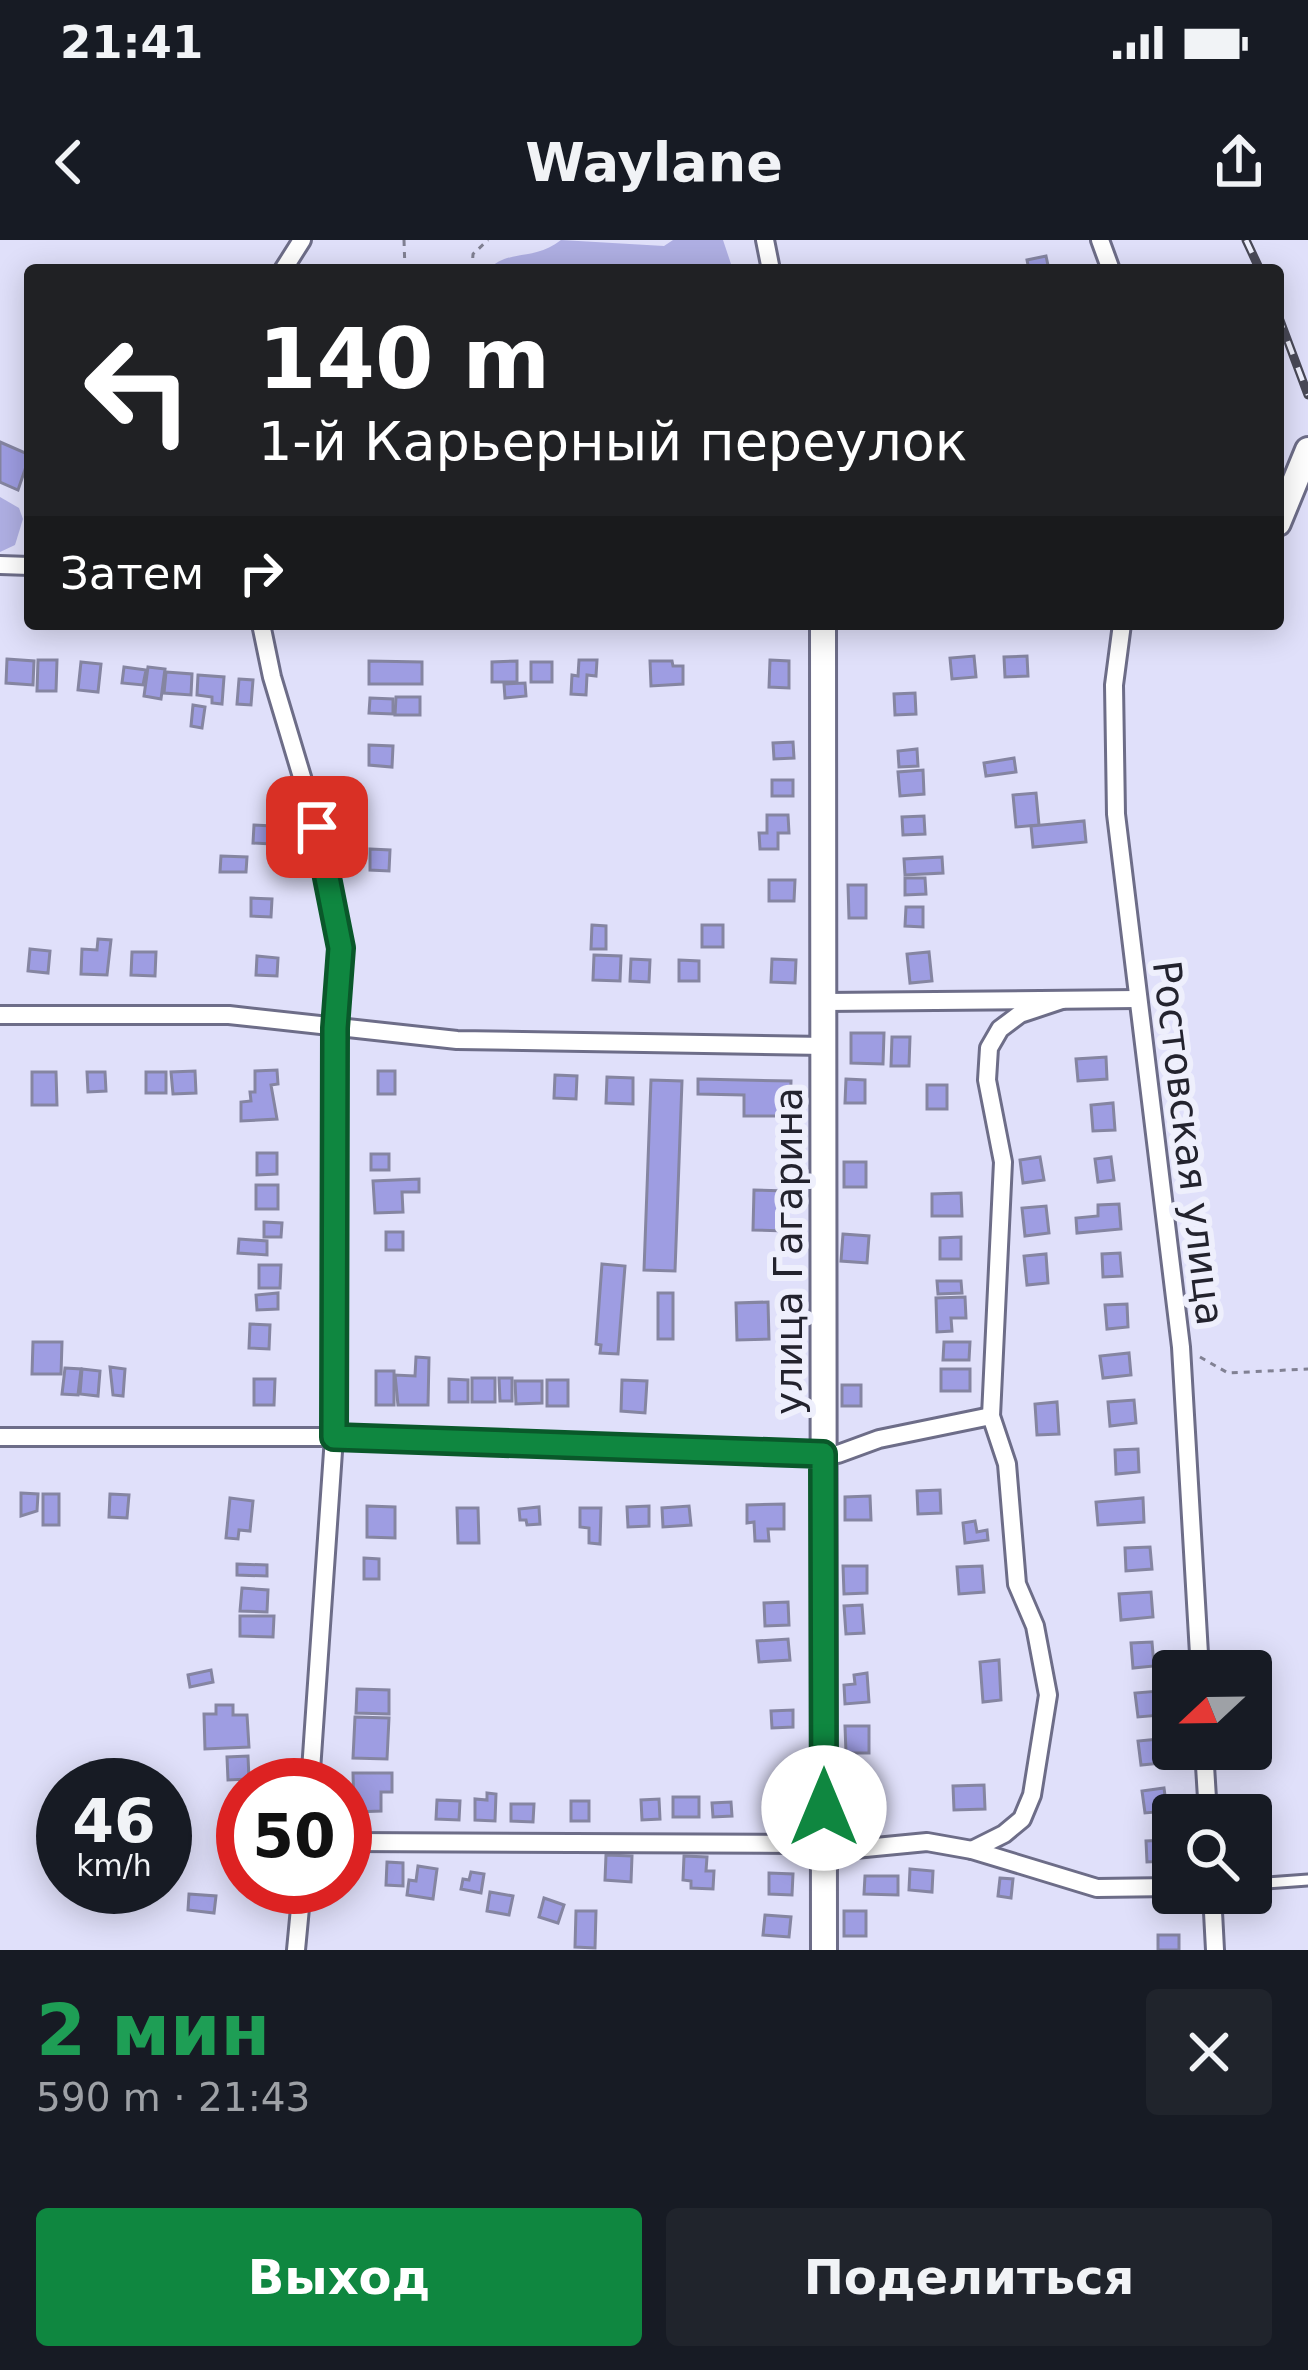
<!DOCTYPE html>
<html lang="ru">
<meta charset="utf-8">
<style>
:root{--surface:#171b24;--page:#20242c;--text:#f1f3f6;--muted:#9ea1a6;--accent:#0f8740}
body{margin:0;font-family:"DejaVu Sans",sans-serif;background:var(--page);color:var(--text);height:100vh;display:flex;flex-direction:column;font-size:45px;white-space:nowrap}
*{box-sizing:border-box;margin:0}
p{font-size:39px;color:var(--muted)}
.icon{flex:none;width:66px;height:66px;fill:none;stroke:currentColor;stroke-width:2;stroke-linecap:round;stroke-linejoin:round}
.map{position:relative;height:1710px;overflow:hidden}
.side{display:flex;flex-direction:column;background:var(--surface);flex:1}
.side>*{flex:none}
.guide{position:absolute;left:24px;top:24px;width:1260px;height:366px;border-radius:12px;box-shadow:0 6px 30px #0003;background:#202124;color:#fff;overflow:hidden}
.needle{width:78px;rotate:248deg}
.controls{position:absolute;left:1152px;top:1410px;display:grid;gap:24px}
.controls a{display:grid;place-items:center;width:120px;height:120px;border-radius:12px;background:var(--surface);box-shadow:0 6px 30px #0003;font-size:60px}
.speed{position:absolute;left:36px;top:1518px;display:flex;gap:24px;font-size:60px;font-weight:700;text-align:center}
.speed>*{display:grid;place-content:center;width:156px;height:156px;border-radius:50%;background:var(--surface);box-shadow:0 6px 30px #0003;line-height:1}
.speed small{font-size:30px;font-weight:400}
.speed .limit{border:18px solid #d22;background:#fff;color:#111}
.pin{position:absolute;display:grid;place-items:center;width:102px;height:102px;color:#fff;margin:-51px;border-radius:24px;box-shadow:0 6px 18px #0006}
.me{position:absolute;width:132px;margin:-66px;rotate:0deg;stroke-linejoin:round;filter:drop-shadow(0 0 9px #0008)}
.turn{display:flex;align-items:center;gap:42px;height:252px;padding:0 36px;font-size:54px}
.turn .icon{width:156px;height:156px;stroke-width:2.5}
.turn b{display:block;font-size:84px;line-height:102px}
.then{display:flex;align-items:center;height:114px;padding:0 36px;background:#0003;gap:24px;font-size:45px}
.round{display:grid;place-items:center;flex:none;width:126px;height:126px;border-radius:12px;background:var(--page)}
.summary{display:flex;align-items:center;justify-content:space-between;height:204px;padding:0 36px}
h1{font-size:72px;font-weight:700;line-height:90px;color:#1e9e55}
.cta{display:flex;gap:24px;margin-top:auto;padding:24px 36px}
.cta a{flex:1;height:138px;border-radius:12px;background:var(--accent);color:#fff;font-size:48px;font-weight:700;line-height:138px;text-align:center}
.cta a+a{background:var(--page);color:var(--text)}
.status{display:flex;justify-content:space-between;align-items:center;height:84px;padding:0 60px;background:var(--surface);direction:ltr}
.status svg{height:33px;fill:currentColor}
header{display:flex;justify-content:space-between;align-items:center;height:156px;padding:0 36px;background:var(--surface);font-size:54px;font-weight:700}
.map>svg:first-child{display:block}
</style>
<div class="status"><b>21:41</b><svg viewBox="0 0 49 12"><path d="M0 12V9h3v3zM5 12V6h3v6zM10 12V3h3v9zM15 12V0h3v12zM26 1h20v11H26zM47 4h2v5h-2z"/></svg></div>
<header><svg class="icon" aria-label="back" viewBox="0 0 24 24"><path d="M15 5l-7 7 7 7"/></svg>Waylane<svg class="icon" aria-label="share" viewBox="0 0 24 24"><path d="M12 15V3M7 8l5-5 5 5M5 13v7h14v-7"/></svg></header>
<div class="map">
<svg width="1308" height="1710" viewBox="0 0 1308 1710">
<rect width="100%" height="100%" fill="#e0e0fa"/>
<g fill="#afafe3">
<path d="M 561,0 L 664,6 L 673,0 L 723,0 L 733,30 L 488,30 C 509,8 533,22 561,0 Z"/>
<polygon points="0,257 19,268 23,279 15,305 0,312"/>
</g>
<g fill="#9e9de2" stroke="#8585a1" stroke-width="3">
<polygon points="1046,16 1049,30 1029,30 1027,20"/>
<polygon points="0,202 30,215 18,250 0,242"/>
<polygon points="974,416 976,437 952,439 950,418"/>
<polygon points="1027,416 1028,436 1005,437 1004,417"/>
<polygon points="7,419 34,421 33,445 6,443"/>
<polygon points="38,420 57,420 56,451 37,451"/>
<polygon points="579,420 597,420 596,436 587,435 586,455 571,454 572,435 578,436"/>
<polygon points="770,420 789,421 789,448 769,447"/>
<polygon points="369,421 422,422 422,444 369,444"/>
<polygon points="517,421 517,442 492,442 492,422"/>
<polygon points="650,421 672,421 673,426 683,426 683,444 651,446"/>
<polygon points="81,422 101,424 98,452 78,450"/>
<rect x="531" y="422" width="21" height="20"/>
<polygon points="124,427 146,430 143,445 122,443"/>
<polygon points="148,427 165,429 161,459 144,456"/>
<polygon points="166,432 192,434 191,455 164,453"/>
<polygon points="198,435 224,437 222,464 212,463 212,457 197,455"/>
<polygon points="239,439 253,440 251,465 237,464"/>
<polygon points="525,443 526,456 505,458 504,444"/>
<polygon points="915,453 916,474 895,475 894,454"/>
<polygon points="396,457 420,457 420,475 395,475"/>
<polygon points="370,458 393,459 393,474 369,473"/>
<polygon points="193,465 205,467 202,488 191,486"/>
<polygon points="793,502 794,518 774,519 773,503"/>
<polygon points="369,505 393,506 392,527 369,525"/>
<polygon points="917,509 918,526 899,527 898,511"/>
<polygon points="1014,518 1016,532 986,536 984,523"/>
<polygon points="923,530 924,554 900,556 898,532"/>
<rect x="772" y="540" width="21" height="16"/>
<polygon points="1036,553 1039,585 1016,587 1013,555"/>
<polygon points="767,575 788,575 789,593 778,593 778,609 760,609 759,593 767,593"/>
<polygon points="924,576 925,594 903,595 902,577"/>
<polygon points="1084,581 1086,602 1033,607 1031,586"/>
<polygon points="254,585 272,586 271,604 253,603"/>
<polygon points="370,609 390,610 389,631 370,630"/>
<polygon points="221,616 247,617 246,632 220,632"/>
<polygon points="942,617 943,633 905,635 904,619"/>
<polygon points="905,638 925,638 926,654 905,655"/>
<polygon points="769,640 795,640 794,661 769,661"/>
<polygon points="848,645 866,645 866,678 849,678"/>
<polygon points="251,658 272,659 271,677 251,676"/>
<polygon points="906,667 923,667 923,687 905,686"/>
<polygon points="592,685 606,686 606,709 591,709"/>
<rect x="702" y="685" width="21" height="22"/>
<polygon points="98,699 111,700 107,735 81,734 82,709 97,710"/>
<polygon points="30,709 50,711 48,733 28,731"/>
<polygon points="132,712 156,712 155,736 131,735"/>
<polygon points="929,712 932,741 910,743 907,714"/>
<polygon points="594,715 621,716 620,741 593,740"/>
<polygon points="257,716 278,718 277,736 256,735"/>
<polygon points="631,719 650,720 649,742 630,741"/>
<polygon points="772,719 796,720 795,743 771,742"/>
<polygon points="679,720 699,721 699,741 679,741"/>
<polygon points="851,793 884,793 883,824 851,823"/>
<polygon points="892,797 910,797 909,826 891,826"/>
<polygon points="1106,817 1107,839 1078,841 1076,819"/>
<polygon points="277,830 278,844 271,845 277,879 241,881 241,862 251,861 250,852 255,852 255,831"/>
<polygon points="195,831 196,853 173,854 171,832"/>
<rect x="378" y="831" width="17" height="23"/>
<polygon points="32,832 56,832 57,865 32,865"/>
<polygon points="87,832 105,832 106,851 88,852"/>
<rect x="146" y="832" width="20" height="21"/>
<polygon points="555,835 577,836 576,859 554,858"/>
<polygon points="607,837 633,838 633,864 606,863"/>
<polygon points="698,839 791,841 790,876 744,876 744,855 698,854"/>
<polygon points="846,839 865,840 865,863 845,863"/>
<polygon points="651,840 682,841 675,1031 644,1030"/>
<rect x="927" y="845" width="20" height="24"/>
<polygon points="1113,863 1115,890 1093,891 1091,865"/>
<polygon points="257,913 277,913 277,934 257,935"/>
<rect x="371" y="914" width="18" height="16"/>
<polygon points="1040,917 1044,940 1023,943 1020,920"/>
<polygon points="1111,917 1114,940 1098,942 1095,919"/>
<rect x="844" y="922" width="22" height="25"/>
<polygon points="419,939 419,952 402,952 403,972 375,973 373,941"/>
<rect x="256" y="945" width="22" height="24"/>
<polygon points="754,950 786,951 785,991 753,990"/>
<polygon points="961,953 962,976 932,976 932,954"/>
<polygon points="1119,964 1121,989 1077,993 1076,978 1098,976 1098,965"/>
<polygon points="1046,966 1049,993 1025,996 1022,968"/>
<polygon points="264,982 282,983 281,997 264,997"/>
<rect x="386" y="992" width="17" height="18"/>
<polygon points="843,994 869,996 867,1023 841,1021"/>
<polygon points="961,997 961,1019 940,1019 940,998"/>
<polygon points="239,999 267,1001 267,1015 238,1013"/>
<polygon points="1120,1013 1122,1036 1103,1037 1102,1014"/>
<polygon points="1046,1014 1048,1043 1027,1045 1024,1016"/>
<polygon points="602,1024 625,1026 618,1114 600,1113 601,1105 596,1104"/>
<polygon points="259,1025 281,1025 280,1048 259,1048"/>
<polygon points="937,1041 961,1041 962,1053 938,1054"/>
<polygon points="278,1053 278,1069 257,1070 256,1055"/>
<rect x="658" y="1053" width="15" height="46"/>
<polygon points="965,1057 966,1078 951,1078 952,1091 937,1092 936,1058"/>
<polygon points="768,1062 769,1099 737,1100 736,1063"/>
<polygon points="1127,1064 1128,1087 1107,1089 1105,1065"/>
<polygon points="250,1084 270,1085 269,1109 249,1108"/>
<polygon points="33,1102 62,1102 61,1134 32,1134"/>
<polygon points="944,1102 970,1102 969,1120 943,1120"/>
<polygon points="1129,1113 1131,1135 1103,1138 1100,1116"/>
<polygon points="416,1117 429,1118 428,1165 398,1165 395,1135 415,1136"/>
<polygon points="110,1127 125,1129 123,1156 113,1155"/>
<polygon points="65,1128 81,1129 78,1155 62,1154"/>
<polygon points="82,1129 100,1131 98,1156 80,1154"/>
<rect x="941" y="1129" width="29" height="22"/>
<rect x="376" y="1131" width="18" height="34"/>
<rect x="472" y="1138" width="23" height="24"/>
<polygon points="499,1138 512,1138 512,1161 500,1161"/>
<polygon points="254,1139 275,1139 274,1165 254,1165"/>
<polygon points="449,1139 468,1140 468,1162 449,1162"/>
<rect x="547" y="1140" width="21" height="26"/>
<polygon points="622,1140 647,1141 645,1173 621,1171"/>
<polygon points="515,1141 542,1141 542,1163 516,1164"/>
<rect x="842" y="1145" width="19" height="21"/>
<polygon points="1134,1160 1136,1183 1110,1186 1108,1162"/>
<polygon points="1057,1162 1059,1194 1037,1195 1035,1164"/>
<polygon points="1138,1209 1139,1232 1116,1234 1115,1210"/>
<polygon points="940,1250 941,1273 918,1274 917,1251"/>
<polygon points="21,1253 38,1254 37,1271 21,1276"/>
<rect x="43" y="1254" width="16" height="31"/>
<polygon points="110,1254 129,1255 127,1278 109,1277"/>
<polygon points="870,1256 871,1280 845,1280 845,1257"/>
<polygon points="230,1258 253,1261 250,1291 239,1290 238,1299 226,1298"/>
<polygon points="1143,1258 1144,1282 1098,1285 1096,1262"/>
<polygon points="784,1264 784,1289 768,1289 769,1301 755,1301 754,1282 747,1283 747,1265"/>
<polygon points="367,1266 395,1267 395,1298 367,1297"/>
<polygon points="649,1266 649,1286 628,1287 627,1267"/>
<polygon points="689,1266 691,1285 663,1287 662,1268"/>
<polygon points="539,1267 540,1284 527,1285 526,1280 520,1280 519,1269"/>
<polygon points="457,1268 478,1268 479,1303 458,1303"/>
<polygon points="580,1268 601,1268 600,1304 589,1303 589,1288 580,1287"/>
<polygon points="975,1281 977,1292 987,1290 988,1300 965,1303 963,1283"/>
<polygon points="1150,1307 1152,1329 1126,1331 1125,1308"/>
<polygon points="364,1318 379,1319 379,1339 364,1339"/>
<polygon points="237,1324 267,1325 267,1336 237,1335"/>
<polygon points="843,1326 867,1326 867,1353 844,1354"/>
<polygon points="982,1326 984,1352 959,1354 957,1327"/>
<polygon points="242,1348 268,1350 267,1372 240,1371"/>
<polygon points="1151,1352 1153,1377 1121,1380 1119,1354"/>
<polygon points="788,1362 789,1385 765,1386 764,1363"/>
<polygon points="862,1365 864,1393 846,1394 844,1366"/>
<polygon points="240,1376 274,1376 273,1397 240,1396"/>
<polygon points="788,1399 790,1420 759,1422 757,1401"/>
<polygon points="1152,1402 1154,1426 1133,1428 1131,1403"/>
<polygon points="999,1420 1001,1460 983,1462 980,1422"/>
<polygon points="211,1430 213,1442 190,1447 188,1435"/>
<polygon points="867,1433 869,1462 845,1464 844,1445 855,1444 854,1435"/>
<polygon points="357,1449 389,1450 389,1474 356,1473"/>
<polygon points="1159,1451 1162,1475 1138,1477 1135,1453"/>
<polygon points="216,1465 233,1465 233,1475 247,1475 249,1507 205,1509 204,1474 216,1474"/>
<polygon points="793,1470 793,1487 772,1488 771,1471"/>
<polygon points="355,1477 389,1478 387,1519 353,1518"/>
<polygon points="845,1486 869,1486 869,1513 846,1513"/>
<polygon points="1160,1499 1162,1523 1141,1525 1138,1501"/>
<polygon points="248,1516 249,1539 228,1540 227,1517"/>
<polygon points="353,1533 392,1533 392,1552 381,1552 381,1571 354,1572"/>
<polygon points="984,1545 985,1569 954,1570 953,1546"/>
<polygon points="1164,1548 1167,1571 1145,1573 1142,1551"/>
<polygon points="846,1549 869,1550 869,1573 845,1573"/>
<polygon points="487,1553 496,1554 495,1581 475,1580 475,1559 487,1560"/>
<rect x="673" y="1557" width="26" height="20"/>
<polygon points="659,1559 660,1579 642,1580 641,1560"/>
<polygon points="437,1560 460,1561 459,1580 436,1579"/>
<rect x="571" y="1561" width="18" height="20"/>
<polygon points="795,1561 796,1576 775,1577 774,1562"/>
<polygon points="731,1562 732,1576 713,1577 712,1563"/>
<polygon points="511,1564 534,1564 533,1582 511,1581"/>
<polygon points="1168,1600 1169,1621 1147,1622 1146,1601"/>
<polygon points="606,1615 632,1616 631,1642 605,1640"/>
<polygon points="684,1616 707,1617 706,1631 714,1631 713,1649 691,1648 691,1641 683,1640"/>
<polygon points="387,1622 403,1623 403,1646 386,1645"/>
<polygon points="418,1626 437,1629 433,1659 407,1655 409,1640 416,1641"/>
<polygon points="910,1629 933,1631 932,1652 909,1650"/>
<polygon points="471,1632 484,1634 481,1653 461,1649 463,1639 469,1640"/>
<polygon points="769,1633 793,1634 792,1655 769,1654"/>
<polygon points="865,1636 898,1636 898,1655 864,1654"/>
<polygon points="1000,1638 1013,1639 1011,1658 998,1656"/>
<polygon points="490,1652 513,1656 509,1675 487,1671"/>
<polygon points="189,1654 216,1656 214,1673 188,1670"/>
<polygon points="544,1658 564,1665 558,1683 539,1677"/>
<polygon points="576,1671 596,1671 595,1708 575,1707"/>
<rect x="844" y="1671" width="22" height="25"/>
<polygon points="765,1675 791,1677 789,1697 763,1695"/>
<rect x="1158" y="1695" width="21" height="15"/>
</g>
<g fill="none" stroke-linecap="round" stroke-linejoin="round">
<defs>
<polyline id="service" points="1251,1644 1308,1640"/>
<g id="minor">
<polyline points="765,0 771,30"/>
<polyline points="1100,0 1111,30"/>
<polyline points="283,30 302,0"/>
<polyline points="0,325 30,326"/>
<polyline points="261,384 272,437 317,587 341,708 335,788 334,1197 310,1545"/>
<polyline points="1122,384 1114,445 1116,574 1181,1107 1200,1431"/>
<polyline points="825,762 1137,759"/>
<polyline points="0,775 229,775 457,800 825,806"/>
<polyline points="0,1197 334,1197 838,1214 879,1199 991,1176"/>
<polyline points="1204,1509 1208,1575"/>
<polyline points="345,1602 799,1604 824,1612 927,1602 972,1610 1097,1648 1173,1647"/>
<polyline points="972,1610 1004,1594 1022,1579 1032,1555 1048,1455 1035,1386 1017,1344 1007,1224 991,1176 1003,922 987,840 989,808 1000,789 1020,774 1062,760"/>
<polyline points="1212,1653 1215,1710"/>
<polyline points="296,1710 302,1647"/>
</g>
<g id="secondary">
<polyline points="1278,283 1308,210"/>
<polyline points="823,384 824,1710"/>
</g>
</defs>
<use href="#service" stroke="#6d6d88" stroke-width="15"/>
<use href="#minor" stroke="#6d6d88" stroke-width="22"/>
<use href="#secondary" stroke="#6d6d88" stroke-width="30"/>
<g stroke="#818193" stroke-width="3" stroke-dasharray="6 6" stroke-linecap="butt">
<polyline points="404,0 405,30"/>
<polyline points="472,30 473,14 488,0"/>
<polyline points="1200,1117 1228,1133 1308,1129"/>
</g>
<use href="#service" stroke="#fff" stroke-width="9"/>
<use href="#minor" stroke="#fff" stroke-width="16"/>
<use href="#secondary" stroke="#fff" stroke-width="24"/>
<defs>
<g id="rail">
<polyline points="1246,0 1260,30"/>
<polyline points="1278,75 1308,155"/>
</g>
</defs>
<use href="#rail" stroke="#494957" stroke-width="9"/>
<use href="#rail" stroke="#eeeffc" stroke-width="4.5" stroke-dasharray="14" stroke-linecap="butt"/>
</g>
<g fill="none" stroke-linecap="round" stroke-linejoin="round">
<defs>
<polyline id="route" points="317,587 341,708 335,788 334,1197 823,1214 824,1568"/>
</defs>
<use href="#route" stroke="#0a582a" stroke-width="30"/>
<use href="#route" stroke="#0f8740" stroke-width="21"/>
</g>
<g text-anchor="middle" stroke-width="12" stroke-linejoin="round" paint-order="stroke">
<g font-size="39" fill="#23232e" stroke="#eeeffc">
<text transform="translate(1189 903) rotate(83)" y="14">Ростовская улица</text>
<text transform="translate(788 1011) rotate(-90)" y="14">улица Гагарина</text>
</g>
</g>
</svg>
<div class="controls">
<a><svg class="needle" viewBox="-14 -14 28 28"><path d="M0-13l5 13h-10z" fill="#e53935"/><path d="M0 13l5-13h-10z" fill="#9ea1a6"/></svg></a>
<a><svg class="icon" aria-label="search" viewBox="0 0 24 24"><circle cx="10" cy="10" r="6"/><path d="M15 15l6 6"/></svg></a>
</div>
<div class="speed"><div>46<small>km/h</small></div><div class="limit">50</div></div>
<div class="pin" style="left:317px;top:587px;background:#d93025"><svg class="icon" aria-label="arrive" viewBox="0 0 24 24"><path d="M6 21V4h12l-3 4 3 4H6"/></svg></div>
<svg class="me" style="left:824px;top:1568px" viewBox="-20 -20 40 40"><circle r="19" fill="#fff"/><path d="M0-13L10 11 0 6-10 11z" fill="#0f8740"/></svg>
<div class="guide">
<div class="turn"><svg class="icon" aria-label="left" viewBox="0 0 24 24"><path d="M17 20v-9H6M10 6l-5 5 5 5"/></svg><div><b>140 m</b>1-й Карьерный переулок</div></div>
<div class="then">Затем<svg class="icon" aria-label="right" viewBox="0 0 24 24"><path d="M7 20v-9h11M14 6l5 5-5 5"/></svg></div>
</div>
</div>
<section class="side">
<div class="summary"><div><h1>2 мин</h1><p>590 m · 21:43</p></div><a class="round"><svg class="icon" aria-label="close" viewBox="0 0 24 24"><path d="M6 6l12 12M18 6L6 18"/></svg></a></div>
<div class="cta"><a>Выход</a><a>Поделиться</a></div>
</section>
